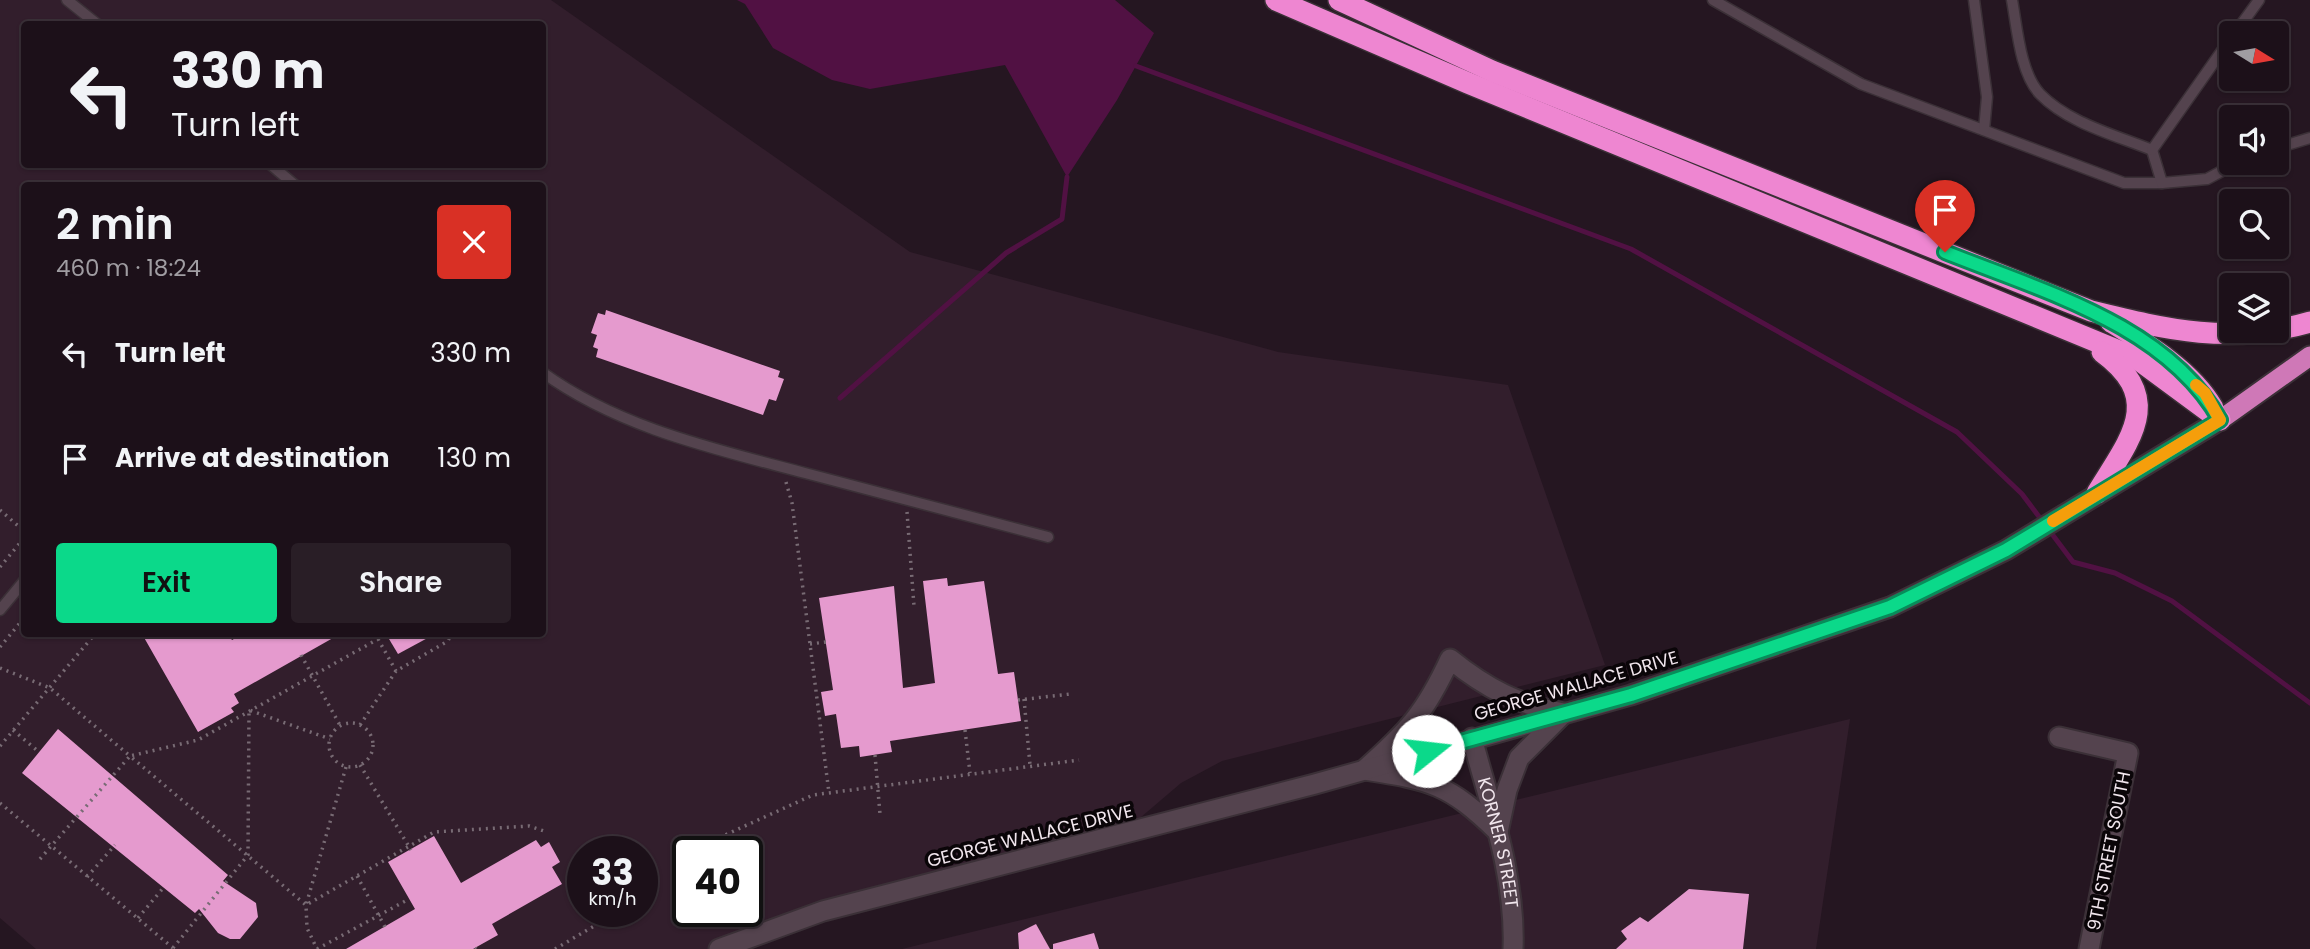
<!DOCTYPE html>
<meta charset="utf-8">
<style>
:root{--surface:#1c1019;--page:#291e26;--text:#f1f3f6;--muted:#a09da2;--line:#3a3038;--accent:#0bd98a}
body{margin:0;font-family:Poppins,sans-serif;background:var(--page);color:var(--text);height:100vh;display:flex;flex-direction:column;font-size:26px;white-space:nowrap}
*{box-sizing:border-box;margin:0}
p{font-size:23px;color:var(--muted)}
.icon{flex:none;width:38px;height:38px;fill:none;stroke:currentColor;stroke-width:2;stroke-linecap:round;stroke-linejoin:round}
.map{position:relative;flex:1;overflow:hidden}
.panel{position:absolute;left:21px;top:182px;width:525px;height:455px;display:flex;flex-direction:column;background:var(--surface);border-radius:7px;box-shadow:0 2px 5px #0004,0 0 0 2px var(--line)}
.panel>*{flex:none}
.guide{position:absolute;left:21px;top:21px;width:525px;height:147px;border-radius:7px;box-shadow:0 2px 5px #0004,0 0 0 2px var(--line);background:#1c1019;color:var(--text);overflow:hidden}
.needle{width:46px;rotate:101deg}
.buttons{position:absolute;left:2219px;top:21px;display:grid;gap:14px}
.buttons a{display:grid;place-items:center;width:70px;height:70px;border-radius:7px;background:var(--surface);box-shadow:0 2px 5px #0004,0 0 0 2px var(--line);font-size:35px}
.speed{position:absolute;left:567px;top:836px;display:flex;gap:14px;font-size:35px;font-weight:700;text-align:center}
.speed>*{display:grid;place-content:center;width:91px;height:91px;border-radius:50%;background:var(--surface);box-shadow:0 2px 5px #0004,0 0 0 2px var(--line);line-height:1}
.speed small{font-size:18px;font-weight:400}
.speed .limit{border:4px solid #111;border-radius:10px;background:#fff;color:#111}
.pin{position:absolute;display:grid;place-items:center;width:60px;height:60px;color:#fff;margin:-72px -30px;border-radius:50% 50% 50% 0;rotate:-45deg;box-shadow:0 0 7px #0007}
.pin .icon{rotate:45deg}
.me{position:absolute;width:77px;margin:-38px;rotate:74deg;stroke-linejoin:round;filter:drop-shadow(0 0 5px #0008)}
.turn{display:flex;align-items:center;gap:24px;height:147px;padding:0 35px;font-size:32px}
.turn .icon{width:91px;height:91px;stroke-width:2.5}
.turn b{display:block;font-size:49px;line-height:60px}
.round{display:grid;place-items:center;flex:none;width:74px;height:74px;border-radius:7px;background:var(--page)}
.headline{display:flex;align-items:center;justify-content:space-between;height:119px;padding:0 35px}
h1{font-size:42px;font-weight:600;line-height:52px}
.cta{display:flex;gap:14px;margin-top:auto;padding:14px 35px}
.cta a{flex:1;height:80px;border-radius:7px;background:var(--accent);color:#111;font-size:28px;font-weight:600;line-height:80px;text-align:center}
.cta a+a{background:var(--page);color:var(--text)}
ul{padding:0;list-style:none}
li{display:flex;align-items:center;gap:21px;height:105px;padding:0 35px}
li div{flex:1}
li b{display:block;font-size:26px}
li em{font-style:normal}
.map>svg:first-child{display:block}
</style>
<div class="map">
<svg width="2310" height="949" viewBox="0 0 2310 949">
<rect width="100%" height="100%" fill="#251621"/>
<g fill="#321e2c" fill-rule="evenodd">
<path d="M 0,0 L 551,0 L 910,252 L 1278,352 L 1508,385 L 1605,665 L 1222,761 L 1181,783 L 1120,835 L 719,949 L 36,949 L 0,918 ZM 24,24 L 542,24 L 542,164 L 24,164 ZM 24,186 L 542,186 L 542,634 L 24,634 ZM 583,852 L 642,852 L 642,912 L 583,912 ZM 688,852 L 747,852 L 747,912 L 688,912 Z"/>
<polygon points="1850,719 1816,949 902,949"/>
</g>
<polygon fill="#511143" points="737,0 1115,0 1154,33 1117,100 1067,177 1005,65 870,89 832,80 773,48 745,4"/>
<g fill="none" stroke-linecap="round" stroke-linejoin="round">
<g stroke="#511143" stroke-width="5">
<polyline points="1136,66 1631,249 1957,432 2022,494 2043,522"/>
<polyline points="840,398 1006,253 1062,219 1067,177"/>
<polyline points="2049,530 2073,562 2115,573 2172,601 2310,703"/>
</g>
</g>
<g fill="#e59ace">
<polygon points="606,310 780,371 778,377 784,379 776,401 769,399 763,415 596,357 598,349 593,347 597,335 591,333 598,313 605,315"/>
<polygon points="947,578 948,586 984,581 998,674 1014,672 1021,721 890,741 892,752 860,757 859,746 841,748 836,714 825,716 821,692 833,690 819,598 894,586 903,688 935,683 923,581"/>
<polygon points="142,634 228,634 232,640 243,634 340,634 234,694 239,703 231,708 234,712 198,732"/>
<polygon points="386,634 435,634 398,654"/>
<polygon points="58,729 228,875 223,881 256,903 258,917 240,939 230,939 218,933 199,909 195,913 22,773"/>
<polygon points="434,836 461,883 536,840 541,847 549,842 560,862 552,867 562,884 492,924 498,935 473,949 346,949 415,909 388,862"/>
<polygon points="1689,889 1749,894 1743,949 1616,949 1627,939 1621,931 1640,917 1648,922"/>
<polygon points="1036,924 1050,949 1019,949 1018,933"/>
<polygon points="1094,933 1099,949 1053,949 1053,944"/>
</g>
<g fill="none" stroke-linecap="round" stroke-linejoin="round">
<defs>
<g id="service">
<polyline points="67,0 97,24"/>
<polyline points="1713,0 1861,84 2124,183 2162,183"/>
<polyline points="1974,0 1987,97 1984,130"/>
<path d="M 2012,0 C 2017,27 2020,73 2040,94 C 2068,123 2115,135 2152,150 L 2162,183 L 2207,179 L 2237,163"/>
<polyline points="2235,33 2259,0"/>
<polyline points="2277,148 2310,138"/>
<polyline points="2152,150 2231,38"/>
<polyline points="270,164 296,186"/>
<path d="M 542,372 C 619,428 715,449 805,473 C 886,494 967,516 1048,537"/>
<polyline points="0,610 24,581"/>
</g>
<g id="minor">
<polyline points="2059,737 2128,753 2089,949"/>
<path id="s1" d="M 1472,738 C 1490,805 1516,878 1513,949"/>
</g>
<g id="tertiary">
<path d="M 1450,659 C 1486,688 1518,705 1564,713 L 1519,758 L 1507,790 L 1498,832 C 1449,784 1431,780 1364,770 C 1408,731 1425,713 1450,659 Z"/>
<polyline points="719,949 823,911 1315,784 1631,695 1890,607 2006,550 2220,420"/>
</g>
<polyline id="trunk" points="2220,420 2310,356"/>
<g id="motorway">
<polyline points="1276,0 1468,83 2136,358 2220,420"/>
<path d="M 1339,0 L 1492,71 L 2091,311 C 2168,330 2231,345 2310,322"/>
<path d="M 2111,322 C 2147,344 2192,371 2213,408"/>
<path d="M 2097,493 C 2130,439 2166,399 2102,352"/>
</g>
</defs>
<use href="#service" stroke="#3b3037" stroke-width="13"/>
<use href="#minor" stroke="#3b3037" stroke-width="23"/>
<use href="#tertiary" stroke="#3b3037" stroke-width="23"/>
<use href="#trunk" stroke="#3b3037" stroke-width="23"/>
<use href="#motorway" stroke="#3b3037" stroke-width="24"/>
<g stroke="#786b74" stroke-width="3.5" stroke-dasharray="2 5" stroke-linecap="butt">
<polyline points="786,482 792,503 829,793"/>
<polyline points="0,510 24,531"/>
<polyline points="907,512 914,606"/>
<polyline points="0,567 24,538"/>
<polyline points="378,639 396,671"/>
<polyline points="810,644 826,642"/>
<polyline points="0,647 24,618"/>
<polyline points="301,655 341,727"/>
<polyline points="0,668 50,688 130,756 198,740 387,634"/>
<polyline points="1024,699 1030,765"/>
<polyline points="1018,700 1070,694"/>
<circle cx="351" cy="745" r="22"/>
<polyline points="360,725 396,671 448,641 451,634"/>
<polyline points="13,730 39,752"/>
<polyline points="965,730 970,773"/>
<polyline points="0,746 95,634"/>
<polyline points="875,755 880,814"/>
<polyline points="360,765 411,850"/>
<polyline points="346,767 306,905 434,832 529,826 544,831"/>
<polyline points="0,803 173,948"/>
<polyline points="681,855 813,795 1079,760"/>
<polyline points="40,859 130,756 306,905 307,928 317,949"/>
<polyline points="357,876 385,927"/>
<polyline points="87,877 115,845"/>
<polyline points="642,898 648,894"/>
<polyline points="138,918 164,887"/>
<polyline points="173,948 248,855 249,710 330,739"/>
<polyline points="475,948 476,949"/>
<polyline points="317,949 409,899"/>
<polyline points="555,949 618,912"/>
</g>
<use href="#service" stroke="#54434e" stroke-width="10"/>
<use href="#minor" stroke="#54434e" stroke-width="19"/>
<use href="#tertiary" stroke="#54434e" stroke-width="19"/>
<use href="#trunk" stroke="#cf78b7" stroke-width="19"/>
<use href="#motorway" stroke="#ee86d1" stroke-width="21"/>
</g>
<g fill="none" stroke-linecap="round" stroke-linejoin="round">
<defs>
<path id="route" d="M 1428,751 L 1631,695 L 1890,607 L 2006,550 L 2220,420 C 2166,324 2041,291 1945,252"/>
</defs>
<use href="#route" stroke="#078d5a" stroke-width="18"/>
<use href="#route" stroke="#0bd98a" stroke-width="12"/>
<polyline stroke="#f59e0b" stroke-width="12" points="2053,521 2220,420 2205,393 2196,385"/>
</g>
<g text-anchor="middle" stroke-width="7" stroke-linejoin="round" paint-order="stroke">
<g font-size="18" fill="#f1e6ed" stroke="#0a0508">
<text transform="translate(1576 686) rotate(-16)" y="6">GEORGE WALLACE DRIVE</text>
<text transform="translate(1030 836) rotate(-14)" y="6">GEORGE WALLACE DRIVE</text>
<text dy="6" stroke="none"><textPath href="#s1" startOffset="108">KORNER STREET</textPath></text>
<text transform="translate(2109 851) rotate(-79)" y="6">9TH STREET SOUTH</text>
</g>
</g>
</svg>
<div class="buttons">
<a><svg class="needle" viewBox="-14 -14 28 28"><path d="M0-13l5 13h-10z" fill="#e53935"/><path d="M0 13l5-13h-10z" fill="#a09da2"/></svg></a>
<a><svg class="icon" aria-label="sound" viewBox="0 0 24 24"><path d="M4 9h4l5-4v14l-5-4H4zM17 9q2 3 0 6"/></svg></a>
<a><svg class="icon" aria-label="search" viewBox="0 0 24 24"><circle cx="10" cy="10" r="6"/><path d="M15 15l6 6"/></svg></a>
<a><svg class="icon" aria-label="layers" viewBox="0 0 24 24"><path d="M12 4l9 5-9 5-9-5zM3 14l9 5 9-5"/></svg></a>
</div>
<div class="speed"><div>33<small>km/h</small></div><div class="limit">40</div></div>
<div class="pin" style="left:1945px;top:252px;background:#d93025"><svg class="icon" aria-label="arrive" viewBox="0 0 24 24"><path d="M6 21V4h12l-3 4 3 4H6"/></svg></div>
<svg class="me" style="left:1428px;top:751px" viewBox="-20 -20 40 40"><circle r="19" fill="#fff"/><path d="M0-13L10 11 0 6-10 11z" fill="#0bd98a"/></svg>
<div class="guide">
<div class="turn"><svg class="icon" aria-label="left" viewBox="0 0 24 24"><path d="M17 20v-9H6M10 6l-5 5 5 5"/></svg><div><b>330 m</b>Turn left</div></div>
</div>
<section class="panel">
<div class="headline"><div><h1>2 min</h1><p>460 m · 18:24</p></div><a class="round" style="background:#d93025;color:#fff"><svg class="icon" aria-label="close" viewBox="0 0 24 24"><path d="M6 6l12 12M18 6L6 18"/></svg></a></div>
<ul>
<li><svg class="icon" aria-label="left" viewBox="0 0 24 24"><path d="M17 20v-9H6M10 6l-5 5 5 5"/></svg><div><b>Turn left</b></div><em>330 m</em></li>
<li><svg class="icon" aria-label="arrive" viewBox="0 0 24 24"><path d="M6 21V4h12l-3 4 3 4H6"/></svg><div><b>Arrive at destination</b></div><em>130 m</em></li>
</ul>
<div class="cta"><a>Exit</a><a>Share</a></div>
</section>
</div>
